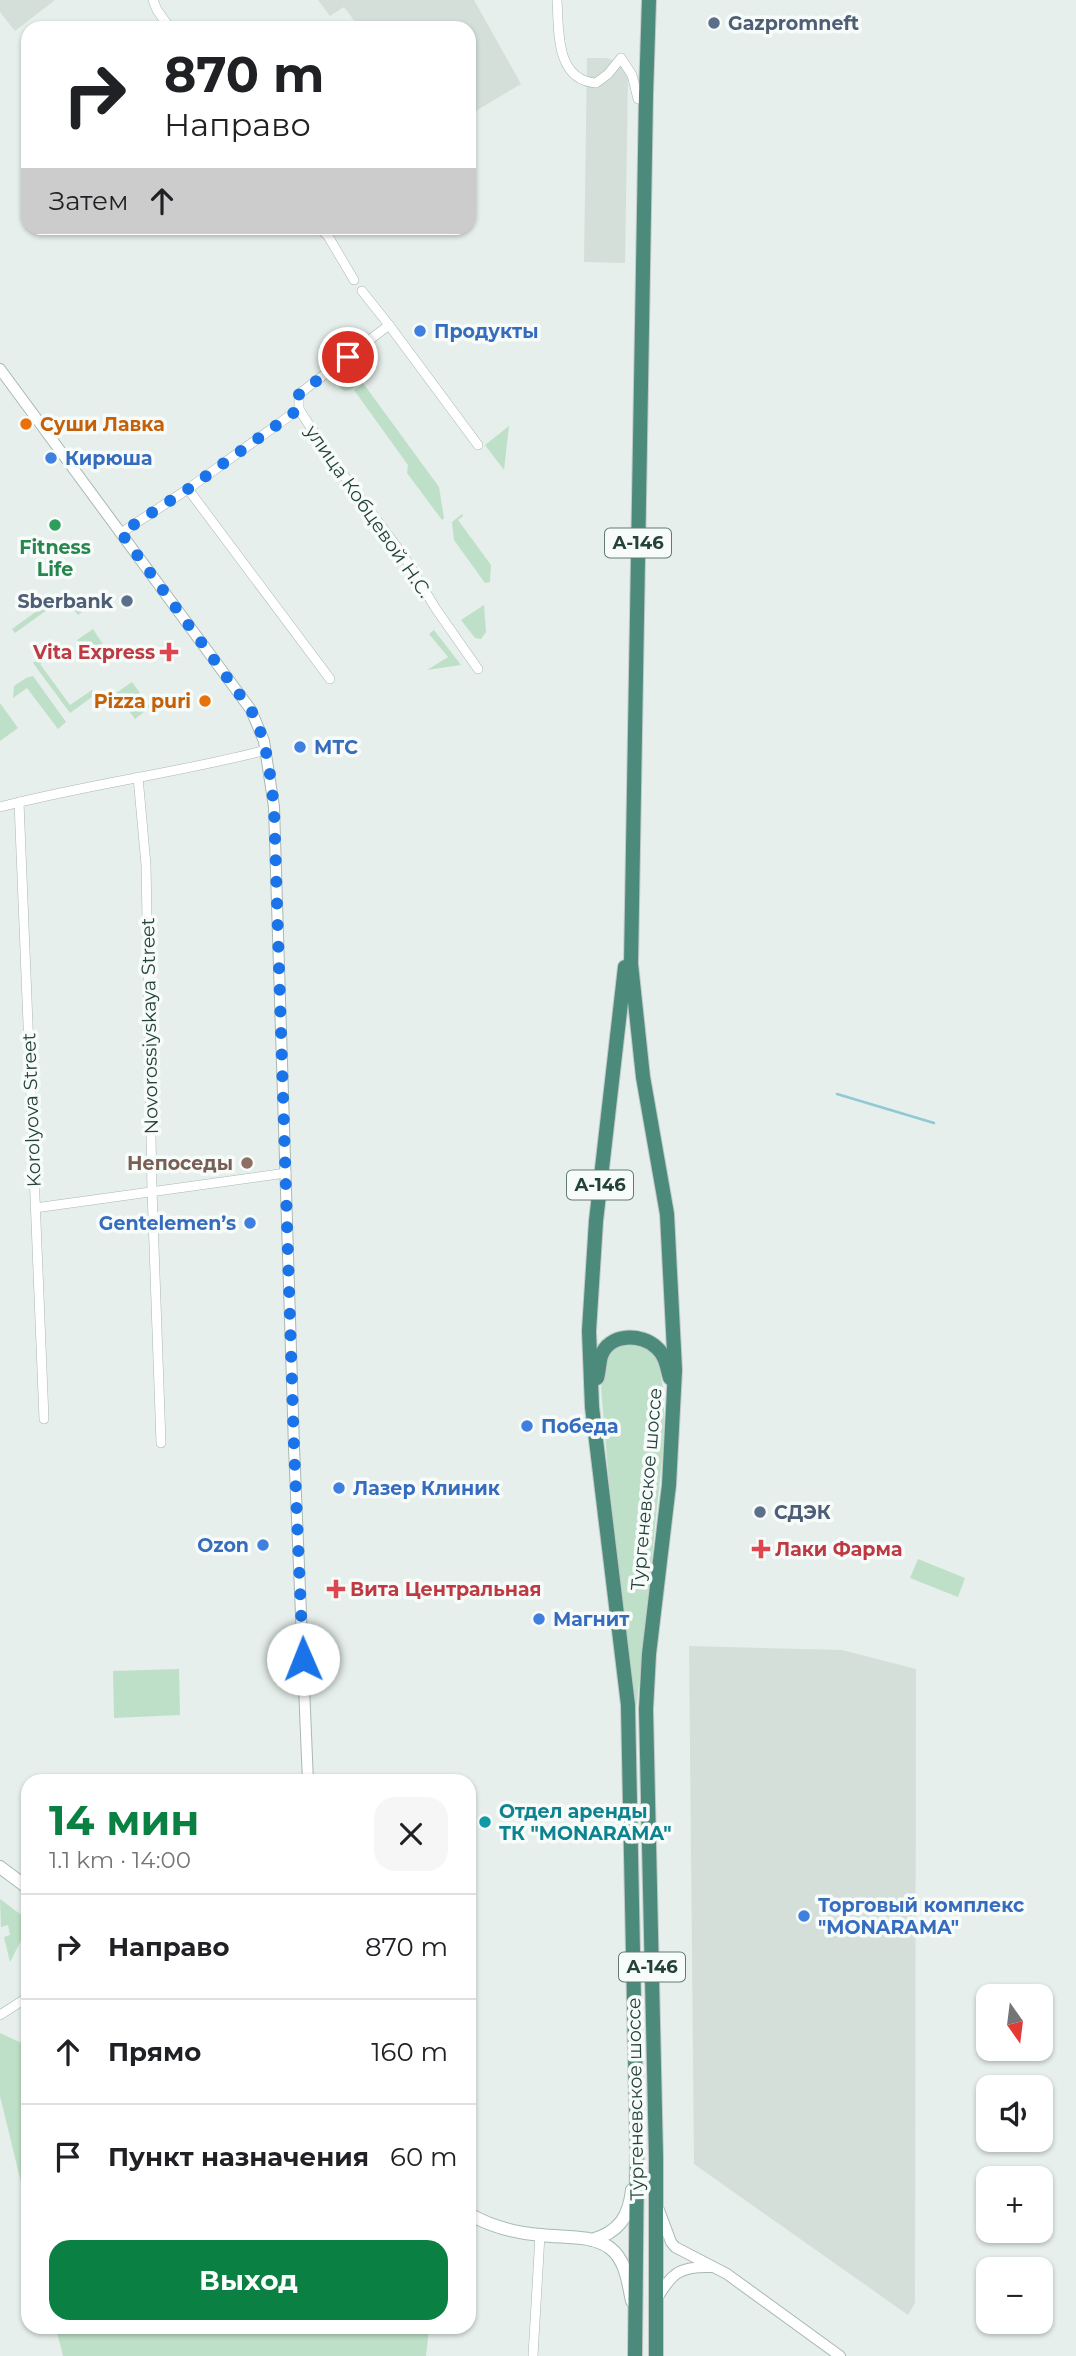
<!DOCTYPE html>
<html lang="ru">
<meta charset="utf-8">
<style>
:root{--surface:#fff;--page:#f6f6f6;--text:#202124;--muted:#757577;--line:#e0e0e0;--accent:#0b8043}
body{margin:0;font-family:Montserrat,sans-serif;background:var(--page);color:var(--text);height:100vh;display:flex;flex-direction:column;font-size:26px;white-space:nowrap}
*{box-sizing:border-box;margin:0}
p{font-size:23px;color:var(--muted)}
.icon{flex:none;width:38px;height:38px;fill:none;stroke:currentColor;stroke-width:2;stroke-linecap:round;stroke-linejoin:round}
.map{position:relative;flex:1;overflow:hidden}
.drawer{position:absolute;left:21px;top:1774px;width:455px;height:560px;display:flex;flex-direction:column;background:var(--surface);border-radius:21px;box-shadow:0 2px 5px #0004}
.drawer>*{flex:none}
.top-card{position:absolute;left:21px;top:21px;width:455px;height:214px;border-radius:21px;box-shadow:0 2px 5px #0004;background:#fff;color:var(--text);overflow:hidden}
.needle{width:46px;rotate:166deg}
.fabs{position:absolute;left:976px;top:1984px;display:grid;gap:14px}
.fabs a{display:grid;place-items:center;width:77px;height:77px;border-radius:14px;background:var(--surface);box-shadow:0 2px 5px #0004;font-size:35px}
.pin{position:absolute;display:grid;place-items:center;width:60px;height:60px;color:#fff;margin:-30px;border:4px solid #fff;border-radius:50%;box-shadow:0 2px 7px #0007}
.me{position:absolute;width:77px;margin:-38px;rotate:359deg;stroke-linejoin:round;filter:drop-shadow(0 0 5px #0008)}
.turn{display:flex;align-items:center;gap:24px;height:147px;padding:0 28px;font-size:32px}
.turn .icon{width:91px;height:91px;stroke-width:2.5}
.turn b{display:block;font-size:49px;line-height:60px}
.then{display:flex;align-items:center;height:66px;padding:0 28px;background:#0003;gap:14px;font-size:26px}
.round{display:grid;place-items:center;flex:none;width:74px;height:74px;border-radius:21px;background:var(--page)}
.headline{display:flex;align-items:center;justify-content:space-between;height:119px;padding:0 28px}
h1{font-size:42px;font-weight:700;line-height:52px;color:var(--accent)}
.button{display:flex;gap:14px;margin-top:auto;padding:14px 28px}
.button a{flex:1;height:80px;border-radius:21px;background:var(--accent);color:#fff;font-size:28px;font-weight:700;line-height:80px;text-align:center}
ul{padding:0;list-style:none}
li{display:flex;align-items:center;gap:21px;height:105px;padding:0 28px;border-top:2px solid var(--line)}
li div{flex:1}
li b{display:block;font-size:26px}
li em{font-style:normal}
.map>svg:first-child{display:block}
</style>
<div class="map">
<svg width="1076" height="2356" viewBox="0 0 1076 2356">
<rect width="100%" height="100%" fill="#e6efeb"/>
<g fill="#d4dfda">
<polygon points="0,0 55,0 15,31 0,12"/>
<polygon points="318,0 474,0 521,84 469,115 469,28 360,28 344,7 330,16"/>
<polygon points="587,58 607,58 615,61 623,68 628,79 625,263 584,262"/>
<polygon points="689,1646 842,1650 916,1669 915,2303 908,2315 694,2164"/>
</g>
<g fill="#bfe0c8">
<polygon points="350,366 362,382 352,389 345,391 340,388 337,376"/>
<polygon points="363,383 439,487 444,518 442,520 407,473 408,465 354,390"/>
<polygon points="509,426 504,470 485,445"/>
<polygon points="462,514 463,516 458,520 491,565 490,582 485,583 454,540 452,522"/>
<polygon points="66,590 82,612 78,615 65,597 15,633 12,629"/>
<polygon points="484,605 486,632 481,639 475,638 461,620"/>
<polygon points="93,629 106,649 91,659 77,640"/>
<polygon points="434,630 461,665 427,670 448,657 429,634"/>
<polygon points="60,643 63,647 40,664 70,705 92,690 96,694 70,713 33,663"/>
<polygon points="33,676 66,722 58,729 27,688 13,698 14,686 26,678"/>
<polygon points="132,682 150,707 135,719 116,693"/>
<polygon points="0,703 18,728 0,741"/>
<path d="M 630,1340 L 655,1352 C 672,1401 661,1466 656,1517 C 650,1581 644,1646 636,1710 L 612,1519 L 601,1387 L 608,1356 L 616,1345 Z"/>
<polygon points="918,1559 965,1578 958,1597 910,1578"/>
<polygon points="179,1669 180,1715 114,1718 113,1671"/>
<polygon points="0,1899 28,1920 28,1927 10,1962 4,1937 10,1935 8,1925 1,1927"/>
<polygon points="0,2033 28,2046 28,2211 0,2096"/>
<polygon points="56,2328 429,2328 426,2356 63,2356"/>
</g>
<g fill="none" stroke-linecap="round" stroke-linejoin="round">
<polyline stroke="#8ec9d4" stroke-width="2.5" points="837,1094 934,1123"/>
<defs>
<g id="minor">
<polyline points="153,0 157,10 170,28"/>
<path d="M 557,0 C 559,30 555,80 596,83 L 608,74 L 621,58 L 632,75 L 638,99"/>
<polyline points="319,228 328,236 354,280"/>
<polyline points="362,291 389,325"/>
<polyline points="478,445 389,325 299,394 299,409 325,450 405,558 436,609 478,669"/>
<polyline points="188,489 330,679"/>
<polyline points="121,533 188,489 299,409"/>
<polyline points="138,777 146,865 152,1190 161,1443"/>
<polyline points="19,802 44,1419"/>
<path d="M 0,807 C 88,784 178,773 266,750"/>
<polyline points="35,1208 286,1173"/>
<polyline points="0,2015 28,1997"/>
<polyline points="533,2356 540,2235"/>
</g>
<g id="tertiary">
<polyline points="0,369 251,710 264,741 274,807 294,1447 308,1782"/>
<polyline points="659,2210 671,2242 675,2247 727,2274 840,2356"/>
<path d="M 656,2300 C 672,2273 679,2266 711,2267"/>
</g>
<g id="secondary">
<polyline points="0,1867 28,1888"/>
<path d="M 469,2214 C 492,2227 515,2233 541,2235 C 563,2238 591,2234 610,2248 C 626,2260 628,2283 632,2301"/>
<path d="M 592,2240 C 619,2232 629,2217 632,2190"/>
</g>
<g id="trunk">
<polyline points="649,0 646,95 631,964 643,1077 667,1214 675,1370 669,1485 649,1654 646,1709 656,2157 656,2356"/>
<polyline points="625,967 596,1221 589,1331 592,1407 628,1705 637,2152 635,2356"/>
<path d="M 597,1378 C 599,1371 599,1363 601,1356 C 609,1333 642,1333 657,1348 C 666,1356 667,1368 670,1378"/>
</g>
</defs>
<use href="#minor" stroke="#a8b8b2" stroke-width="10"/>
<use href="#tertiary" stroke="#a8b8b2" stroke-width="12"/>
<use href="#secondary" stroke="#a4bbb3" stroke-width="14"/>
<use href="#trunk" stroke="#c2cac8" stroke-width="16"/>
<use href="#minor" stroke="#fff" stroke-width="9"/>
<use href="#tertiary" stroke="#fff" stroke-width="10"/>
<use href="#secondary" stroke="#fff" stroke-width="12"/>
<use href="#trunk" stroke="#4c8a7c" stroke-width="14"/>
</g>
<g fill="none" stroke-linecap="round" stroke-linejoin="round">
<path stroke="#1a73e8" stroke-width="12" stroke-dasharray="0 21.6" d="M 303,1659 L 294,1447 L 274,807 C 270,773 267,740 251,710 L 121,533 L 188,489 L 299,409 L 299,394 L 348,357"/>
</g>
<g fill="#5c6f8a" stroke="#f7fbf9" stroke-width="2.5">
<circle cx="714" cy="23" r="7"/>
<circle cx="127" cy="601" r="7"/>
<circle cx="760" cy="1512" r="7"/>
</g>
<g fill="#3f7fe0" stroke="#f7fbf9" stroke-width="2.5">
<circle cx="420" cy="331" r="7"/>
<circle cx="51" cy="458" r="7"/>
<circle cx="300" cy="747" r="7"/>
<circle cx="250" cy="1223" r="7"/>
<circle cx="527" cy="1426" r="7"/>
<circle cx="339" cy="1488" r="7"/>
<circle cx="263" cy="1545" r="7"/>
<circle cx="539" cy="1619" r="7"/>
<circle cx="804" cy="1916" r="7"/>
</g>
<g fill="#e8710a" stroke="#f7fbf9" stroke-width="2.5">
<circle cx="26" cy="424" r="7"/>
<circle cx="205" cy="701" r="7"/>
</g>
<circle fill="#2e9e5b" stroke="#f7fbf9" stroke-width="2.5" cx="55" cy="525" r="7"/>
<g fill="#e0444e" stroke="#f7fbf9" stroke-width="2.5">
<path d="M165.5 641.5h7v7h7v7h-7v7h-7v-7h-7v-7h7z"/>
<path d="M757.5 1538.5h7v7h7v7h-7v7h-7v-7h-7v-7h7z"/>
<path d="M332.5 1578.5h7v7h7v7h-7v7h-7v-7h-7v-7h7z"/>
</g>
<circle fill="#8d6e63" stroke="#f7fbf9" stroke-width="2.5" cx="247" cy="1163" r="7"/>
<circle fill="#0f9aa8" stroke="#f7fbf9" stroke-width="2.5" cx="485" cy="1822" r="7"/>
<g text-anchor="middle" stroke-width="7" stroke-linejoin="round" paint-order="stroke">
<g fill="#f7fbf9" stroke="#637a73" stroke-width="2">
<rect x="605" y="528.5" width="66" height="29" rx="5"/>
<rect x="567" y="1170.5" width="66" height="29" rx="5"/>
<rect x="619" y="1952.5" width="66" height="29" rx="5"/>
</g>
<g font-size="18" font-weight="bold" fill="#24423a">
<text x="638" y="549">А-146</text>
<text x="600" y="1191">А-146</text>
<text x="652" y="1973">А-146</text>
</g>
<g font-size="19" font-weight="bold" fill="#4e5e75" stroke="#f7fbf9" text-anchor="start">
<text x="728" y="30">Gazpromneft</text>
<text x="113" y="608" text-anchor="end">Sberbank</text>
<text x="774" y="1519">СДЭК</text>
</g>
<g font-size="19" font-weight="bold" fill="#366cbe" stroke="#f7fbf9" text-anchor="start">
<text x="434" y="338">Продукты</text>
<text x="65" y="465">Кирюша</text>
<text x="314" y="754">МТС</text>
<text x="236" y="1230" text-anchor="end">Gentelemen’s</text>
<text x="541" y="1433">Победа</text>
<text x="353" y="1495">Лазер Клиник</text>
<text x="249" y="1552" text-anchor="end">Ozon</text>
<text x="553" y="1626">Магнит</text>
<text x="818" y="1912">Торговый комплекс<tspan x="818" dy="22">"MONARAMA"</tspan></text>
</g>
<g font-size="19" font-weight="bold" fill="#c56008" stroke="#f7fbf9" text-anchor="start">
<text x="40" y="431">Суши Лавка</text>
<text x="191" y="708" text-anchor="end">Pizza puri</text>
</g>
<g font-size="19" fill="#24423a" stroke="#f7fbf9">
<text transform="translate(369 511) rotate(55)" y="7">улица Кобцевой Н.С.</text>
<text transform="translate(149 1026) rotate(-91)" y="7">Novorossiyskaya Street</text>
<text transform="translate(31 1110) rotate(-92)" y="7">Korolyova Street</text>
<text transform="translate(646 1489) rotate(-85)" y="7">Тургеневское шоссе</text>
<text transform="translate(635 2099) rotate(-91)" y="7">Тургеневское шоссе</text>
</g>
<g font-size="19" font-weight="bold" fill="#27864d" stroke="#f7fbf9">
<text x="55" y="554">Fitness<tspan x="55" dy="22">Life</tspan></text>
</g>
<g font-size="19" font-weight="bold" fill="#be3a42" stroke="#f7fbf9" text-anchor="start">
<text x="155" y="659" text-anchor="end">Vita Express</text>
<text x="775" y="1556">Лаки Фарма</text>
<text x="350" y="1596">Вита Центральная</text>
</g>
<g font-size="19" font-weight="bold" fill="#785e54" stroke="#f7fbf9" text-anchor="end">
<text x="233" y="1170">Непоседы</text>
</g>
<g font-size="19" font-weight="bold" fill="#0d838f" stroke="#f7fbf9" text-anchor="start">
<text x="499" y="1818">Отдел аренды<tspan x="499" dy="22">ТК "MONARAMA"</tspan></text>
</g>
</g>
</svg>
<div class="fabs">
<a><svg class="needle" viewBox="-14 -14 28 28"><path d="M0-13l5 13h-10z" fill="#e53935"/><path d="M0 13l5-13h-10z" fill="#757577"/></svg></a>
<a><svg class="icon" aria-label="sound" viewBox="0 0 24 24"><path d="M4 9h4l5-4v14l-5-4H4zM17 9q2 3 0 6"/></svg></a>
<a>+</a>
<a>−</a>
</div>
<div class="pin" style="left:348px;top:357px;background:#d93025"><svg class="icon" aria-label="arrive" viewBox="0 0 24 24"><path d="M6 21V4h12l-3 4 3 4H6"/></svg></div>
<svg class="me" style="left:303px;top:1659px" viewBox="-20 -20 40 40"><circle r="19" fill="#fff"/><path d="M0-13L10 11 0 6-10 11z" fill="#1a73e8"/></svg>
<div class="top-card">
<div class="turn"><svg class="icon" aria-label="right" viewBox="0 0 24 24"><path d="M7 20v-9h11M14 6l5 5-5 5"/></svg><div><b>870 m</b>Направо</div></div>
<div class="then">Затем<svg class="icon" aria-label="ahead" viewBox="0 0 24 24"><path d="M12 20V5M6 11l6-6 6 6"/></svg></div>
</div>
<section class="drawer">
<div class="headline"><div><h1>14 мин</h1><p>1.1 km · 14:00</p></div><a class="round"><svg class="icon" aria-label="close" viewBox="0 0 24 24"><path d="M6 6l12 12M18 6L6 18"/></svg></a></div>
<ul>
<li><svg class="icon" aria-label="right" viewBox="0 0 24 24"><path d="M7 20v-9h11M14 6l5 5-5 5"/></svg><div><b>Направо</b></div><em>870 m</em></li>
<li><svg class="icon" aria-label="ahead" viewBox="0 0 24 24"><path d="M12 20V5M6 11l6-6 6 6"/></svg><div><b>Прямо</b></div><em>160 m</em></li>
<li><svg class="icon" aria-label="arrive" viewBox="0 0 24 24"><path d="M6 21V4h12l-3 4 3 4H6"/></svg><div><b>Пункт назначения</b></div><em>60 m</em></li>
</ul>
<div class="button"><a>Выход</a></div>
</section>
</div>
